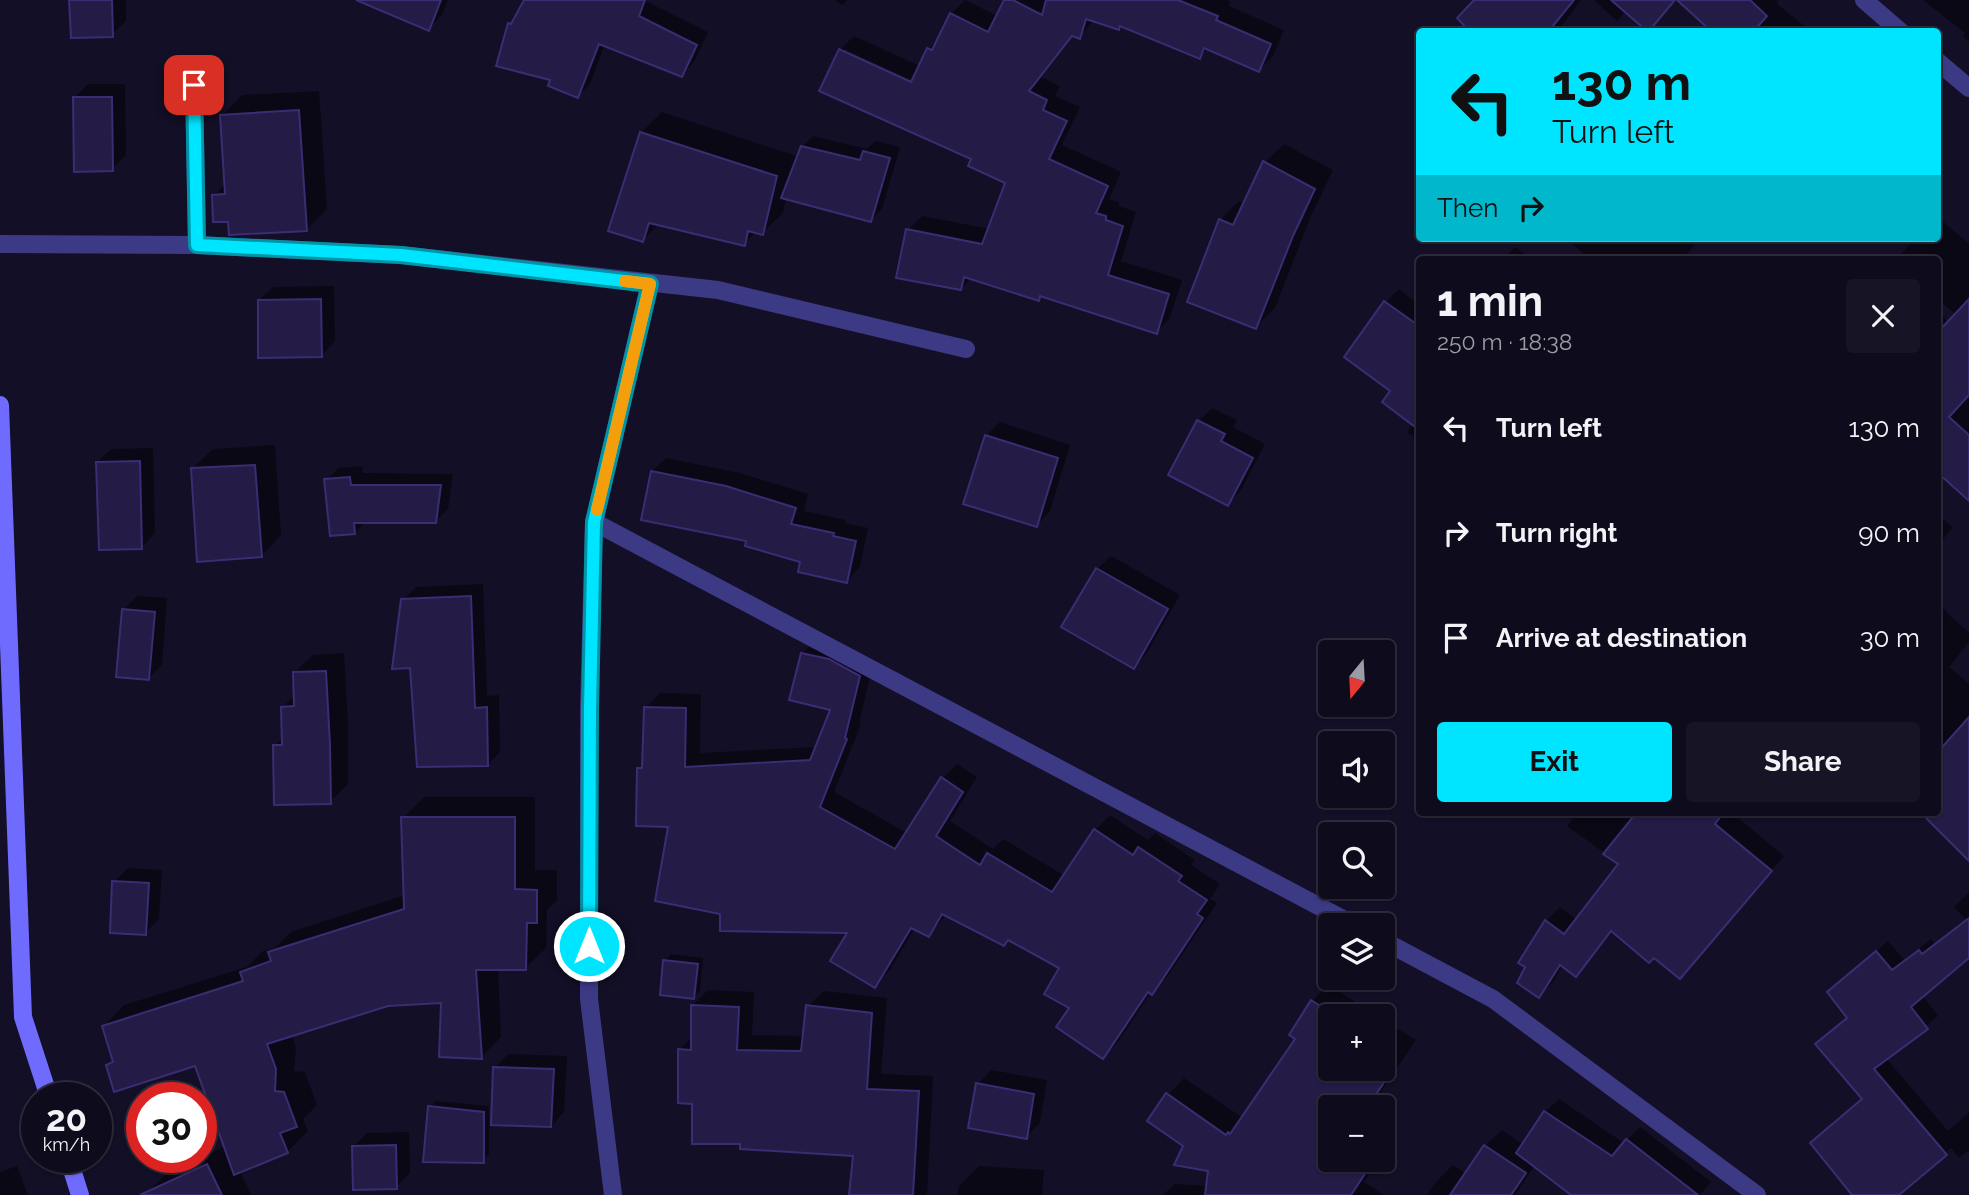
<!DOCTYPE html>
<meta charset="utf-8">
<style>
:root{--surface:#0e0b1c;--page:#171425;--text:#f1f3f6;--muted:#9b9ba3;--line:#2e2b3b;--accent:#00e5ff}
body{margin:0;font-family:Raleway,sans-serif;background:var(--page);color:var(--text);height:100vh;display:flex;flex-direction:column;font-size:26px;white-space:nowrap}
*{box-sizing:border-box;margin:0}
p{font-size:23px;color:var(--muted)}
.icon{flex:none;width:38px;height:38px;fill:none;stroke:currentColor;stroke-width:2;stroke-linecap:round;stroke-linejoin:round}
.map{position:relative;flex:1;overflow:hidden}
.panel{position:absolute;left:1416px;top:256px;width:525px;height:560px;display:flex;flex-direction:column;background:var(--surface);border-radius:7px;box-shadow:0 2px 5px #0004,0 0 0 2px var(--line)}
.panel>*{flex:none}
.top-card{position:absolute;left:1416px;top:28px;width:525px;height:214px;border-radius:7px;box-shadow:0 2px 5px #0004,0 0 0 2px var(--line);background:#00e5ff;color:#111;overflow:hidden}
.needle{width:46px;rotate:198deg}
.fabs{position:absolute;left:1318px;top:640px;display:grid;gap:14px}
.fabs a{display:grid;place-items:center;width:77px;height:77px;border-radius:7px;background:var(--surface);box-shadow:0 2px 5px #0004,0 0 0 2px var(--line);font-size:35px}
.speed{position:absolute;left:21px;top:1082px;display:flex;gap:14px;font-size:35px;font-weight:700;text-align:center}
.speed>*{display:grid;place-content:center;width:91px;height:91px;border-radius:50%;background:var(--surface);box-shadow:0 2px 5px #0004,0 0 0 2px var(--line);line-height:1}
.speed small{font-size:18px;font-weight:400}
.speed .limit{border:10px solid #d22;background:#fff;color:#111}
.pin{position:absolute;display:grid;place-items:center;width:60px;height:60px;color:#fff;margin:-30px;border-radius:14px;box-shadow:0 4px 10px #0006}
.me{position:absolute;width:77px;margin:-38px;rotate:0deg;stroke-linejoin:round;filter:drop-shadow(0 0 5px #0008)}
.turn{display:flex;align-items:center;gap:24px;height:147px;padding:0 21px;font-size:32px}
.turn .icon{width:91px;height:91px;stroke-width:2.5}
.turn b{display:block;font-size:49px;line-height:60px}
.then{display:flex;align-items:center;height:66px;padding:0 21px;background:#0003;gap:14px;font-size:26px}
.round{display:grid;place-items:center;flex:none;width:74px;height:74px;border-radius:7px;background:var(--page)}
.summary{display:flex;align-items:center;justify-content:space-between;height:119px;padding:0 21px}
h1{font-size:42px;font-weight:700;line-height:52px}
.action{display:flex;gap:14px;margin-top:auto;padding:14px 21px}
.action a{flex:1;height:80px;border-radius:7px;background:var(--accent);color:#111;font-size:28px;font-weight:700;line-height:80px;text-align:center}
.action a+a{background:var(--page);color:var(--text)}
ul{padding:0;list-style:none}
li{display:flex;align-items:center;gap:21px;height:105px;padding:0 21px}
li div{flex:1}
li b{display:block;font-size:26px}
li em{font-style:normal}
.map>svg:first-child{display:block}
</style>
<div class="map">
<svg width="1969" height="1195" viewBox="0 0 1969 1195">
<rect width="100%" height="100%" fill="#130f26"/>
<g fill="#0007" fill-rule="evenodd">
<polygon points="71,0 126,0 126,21 112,35"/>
<polygon points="396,0 448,0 442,15 428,29"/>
<polygon points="526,0 643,0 708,32 694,62 682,75 605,44 590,84 578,96 552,79 509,24 518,15"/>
<polygon points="835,0 847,0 842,5"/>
<path d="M 965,0 L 997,16 L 1006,0 L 1227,0 L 1230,1 L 1229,6 L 1284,30 L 1273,56 L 1259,70 L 1208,48 L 1200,57 L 1121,25 L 1119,28 L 1094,20 L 1079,37 L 1074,35 L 1041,77 L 1060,86 L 1055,96 L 1080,107 L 1062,145 L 1121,172 L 1109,199 L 1119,202 L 1119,206 L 1136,212 L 1121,261 L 1182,280 L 1170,318 L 1156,332 L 1043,295 L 1038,299 L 972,277 L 961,289 L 898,276 L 908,230 L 922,216 L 990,229 L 1008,183 L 971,165 L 973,158 L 822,90 L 840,50 L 854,36 L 920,66 L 929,49 L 940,37 L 951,14 ZM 844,49 L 920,84 L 918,87 L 844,53 Z"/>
<polygon points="1476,0 1581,0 1557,32 1473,32"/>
<polygon points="1594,0 1675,0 1626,11 1617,21"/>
<polygon points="1680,0 1778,0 1777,4 1812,32 1714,32"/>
<polygon points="1923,0 1969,0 1969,42 1963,36 1965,33"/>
<polygon points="88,84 125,84 126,155 112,169 74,98"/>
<polygon points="319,91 327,209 307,229 214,196 226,183 222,116 242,95"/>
<polygon points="662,112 799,157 802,147 813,136 867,149 875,141 900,147 882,209 871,220 786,197 783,213 762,233 757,231 744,244 659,224 643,240 641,133"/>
<polygon points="1284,144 1333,170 1311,216 1275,308 1256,327 1220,220 1239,201 1245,204 1265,162"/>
<polygon points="1937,216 1969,244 1969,326 1937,298 1937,259 1897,259 1915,238 1937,238"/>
<polygon points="1566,238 1694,238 1697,240 1684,259 1590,259"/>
<polygon points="1515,247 1532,259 1503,259"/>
<polygon points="334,286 335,341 322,355 259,300 273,287"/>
<polygon points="1399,289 1419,305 1419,441 1407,432 1413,423 1393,391 1346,357 1386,302"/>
<polygon points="1937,308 1969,351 1969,492 1937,470"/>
<polygon points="1212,408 1237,420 1233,427 1265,444 1241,490 1228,504 1199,421"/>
<polygon points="1000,422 1070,445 1050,511 1037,525 986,436"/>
<polygon points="275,445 281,535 261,556 192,469 213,449"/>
<polygon points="153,448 155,533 142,547 97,462 111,449"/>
<polygon points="666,458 740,473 808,494 804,511 846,520 845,523 868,528 860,567 847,581 749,540 652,471"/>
<polygon points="362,466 363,473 453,474 448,509 436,521 366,521 355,533 326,480 339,468"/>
<polygon points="1937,515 1953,527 1937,547"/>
<polygon points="1111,556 1180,595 1147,653 1134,667 1097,569"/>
<polygon points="483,584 487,696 499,695 500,752 488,765 412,666 403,600 416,587"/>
<polygon points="137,596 167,598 162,665 148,679 123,610"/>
<polygon points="1937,603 1969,633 1969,642 1949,667 1969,684 1969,773 1937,746"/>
<polygon points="818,638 874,661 859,723 861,724 834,792 907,833 942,779 957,764 977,777 950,821 993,849 1003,839 1065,876 1095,830 1110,815 1148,840 1155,833 1195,860 1191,865 1220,884 1210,899 1217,903 1167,977 1151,992 1118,1042 1103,1057 1071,1008 1062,968 1009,939 947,914 929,935 915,928 890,970 875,985 850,931 722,912 639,769 644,764 645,708 660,693 701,694 700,753 818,747 833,709 803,653"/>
<polygon points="344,653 348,726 348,784 330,802 275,746 283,737 283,707 295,695 294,673 313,655"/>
<polygon points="424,797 535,797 535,870 557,870 557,900 547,910 546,948 525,968 498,968 501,1037 481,1057 443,1001 388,1004 291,1034 296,1048 294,1071 305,1072 317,1105 303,1119 308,1131 287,1152 240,1171 251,1195 148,1195 147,1193 167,1173 226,1146 196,1064 108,1065 114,1059 104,1026 124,1005 247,967 263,951 275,948 291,932 405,895 403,818"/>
<polygon points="1577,812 1731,812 1784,856 1680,977 1655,955 1613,930 1576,974 1563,965 1553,982 1539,996 1546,921 1560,907 1577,920 1620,864 1567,826"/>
<polygon points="128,868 162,870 159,919 145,933 114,882"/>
<polygon points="1969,892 1969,956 1922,995 1938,1016 1886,1058 1948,1131 1969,1112 1969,1150 1959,1158 1951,1148 1900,1192 1903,1195 1854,1195 1824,1132 1863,1098 1817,1044 1848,1016 1829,992 1888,941 1904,960 1931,939 1934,944 1966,920 1954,907"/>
<polygon points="671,954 703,958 700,991 694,997 665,961"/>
<polygon points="1329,985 1379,1017 1330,1017 1330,1069 1382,1069 1382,1019 1416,1040 1370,1108 1330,1108 1330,1160 1378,1160 1364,1182 1384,1195 1163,1195 1175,1184 1208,1186 1210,1170 1186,1146 1168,1095 1184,1078 1243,1118 1297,1039 1312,1001"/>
<polygon points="708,990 754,992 752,1035 805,1036 808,1006 824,991 887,998 881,1074 933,1076 927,1195 851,1195 855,1154 742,1142 694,1102 679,1050 692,1037 693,1005"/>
<polygon points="508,1054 567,1056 564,1112 551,1126 495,1068"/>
<polygon points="991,1070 1047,1080 1040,1123 1026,1137 978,1084"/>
<polygon points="1559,1099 1624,1143 1640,1127 1711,1182 1700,1195 1574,1195 1535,1165 1515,1195 1427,1195 1436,1182 1453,1165 1466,1174 1485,1146 1502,1130 1524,1145 1545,1112"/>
<polygon points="436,1101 489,1106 489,1154 483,1161 430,1107"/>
<polygon points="1382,1119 1398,1130 1382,1153"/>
<polygon points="409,1132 410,1173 396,1187 353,1147 367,1133"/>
<polygon points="17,1166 28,1195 0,1195 0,1172"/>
<polygon points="979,1166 1044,1170 1042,1195 957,1195 959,1186"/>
</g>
<g fill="#241b47" stroke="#3b2d73" stroke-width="2">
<polygon points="69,0 112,0 113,37 71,38"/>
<polygon points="356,0 441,0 429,31"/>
<polygon points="524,0 645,0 639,16 697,45 682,77 599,44 578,98 548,86 550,80 496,66 508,23 511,24"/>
<polygon points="1004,0 1013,0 1042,15 1046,0 1178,0 1218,16 1216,20 1271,44 1259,72 1204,48 1200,59 1120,26 1119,30 1086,19 1080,39 1072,36 1029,91 1047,100 1043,110 1067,121 1049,159 1108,186 1096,213 1106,216 1106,220 1123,226 1108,275 1169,294 1157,334 1040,296 1039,301 964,277 961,290 896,278 906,229 982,244 1005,183 968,166 971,159 819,91 839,49 911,82 927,48 932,50 950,13 988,32"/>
<polygon points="1474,0 1574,0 1548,32 1470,32 1457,18"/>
<polygon points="1611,0 1675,0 1648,32"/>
<polygon points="1677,0 1750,0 1767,16 1753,32 1712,32"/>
<polygon points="73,97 112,97 113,171 74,172"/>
<polygon points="299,110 307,231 229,235 228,222 213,222 212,195 225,194 220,115"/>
<polygon points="640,132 777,176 763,235 748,231 745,246 649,223 643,242 608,231"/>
<polygon points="801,146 860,160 863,151 890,158 871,222 781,198"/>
<polygon points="1263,161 1315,189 1293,236 1256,329 1187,302 1219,219 1233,225"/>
<polygon points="321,299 322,357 258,358 258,300"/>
<polygon points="1969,299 1969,395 1949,417 1969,435 1969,501 1937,472 1937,333"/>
<polygon points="1384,301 1419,326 1419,430 1382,402 1390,391 1344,357"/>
<polygon points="1197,420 1225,434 1221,441 1253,458 1228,506 1168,475"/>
<polygon points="985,435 1058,458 1037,527 963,504"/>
<polygon points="140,461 142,549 99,550 96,462"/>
<polygon points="255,465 262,557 197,562 191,468"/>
<polygon points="651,471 726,486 796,508 791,524 834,533 833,536 856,541 847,583 798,572 800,562 745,546 746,541 641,520"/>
<polygon points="350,477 351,485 441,485 436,523 354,523 355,534 330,536 324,479"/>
<polygon points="1096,568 1168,609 1134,669 1061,627"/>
<polygon points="471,596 475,708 487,707 488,766 417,767 410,668 392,669 401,599"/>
<polygon points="122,609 155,612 149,680 116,677"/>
<polygon points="801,653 829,659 860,676 845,738 847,739 820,807 895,849 941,777 963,792 936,836 980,865 987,853 1052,892 1094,829 1133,855 1138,847 1182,876 1178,881 1207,900 1197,914 1203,918 1152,995 1148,992 1103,1059 1056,1027 1069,1008 1044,994 1059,968 1008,940 1004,946 942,914 929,937 911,928 875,988 830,961 847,933 720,931 720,914 655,901 668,827 636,826 637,768 642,768 644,707 686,708 685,767 810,760 830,710 789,700"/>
<polygon points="326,671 330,745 331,804 274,805 273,745 282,745 281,707 294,706 293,672"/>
<polygon points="1969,717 1969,861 1923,815 1926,812 1937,812 1937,753"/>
<polygon points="1637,812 1724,812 1715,824 1772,871 1680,979 1654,958 1649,963 1611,931 1576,977 1560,965 1539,998 1517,983 1525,967 1518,963 1545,920 1564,934 1618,864 1603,854"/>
<polygon points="401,817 515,817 515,889 537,890 537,923 527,923 526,970 476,970 482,1059 439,1057 441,1003 388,1006 267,1044 276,1069 275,1091 284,1092 297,1127 280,1133 288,1153 234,1175 195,1066 114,1092 106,1065 113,1062 102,1026 243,981 240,972 271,961 268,952 404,909"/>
<polygon points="112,881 149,883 146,935 110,933"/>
<polygon points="1969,918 1969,958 1911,1007 1928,1029 1874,1069 1947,1155 1899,1195 1852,1195 1810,1143 1862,1099 1815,1044 1847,1018 1827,992 1876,951 1892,970 1919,950 1922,954"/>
<polygon points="663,960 698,964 694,999 660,995"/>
<polygon points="1311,1000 1336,1016 1330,1017 1330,1069 1393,1069 1367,1108 1330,1108 1330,1160 1374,1160 1351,1195 1205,1195 1208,1171 1174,1165 1183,1146 1147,1121 1166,1093 1226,1135 1228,1132 1230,1134 1295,1039 1289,1035"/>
<polygon points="691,1005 739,1007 737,1050 801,1051 806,1005 872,1013 867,1089 919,1091 913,1195 849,1195 853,1156 740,1149 740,1144 692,1144 692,1104 678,1103 678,1049 691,1050"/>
<polygon points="493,1067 554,1069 551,1127 491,1125"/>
<polygon points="976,1083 1034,1094 1027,1139 968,1128"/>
<polygon points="428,1106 484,1112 484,1163 423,1162"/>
<polygon points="1544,1111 1612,1156 1626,1139 1698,1195 1571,1195 1516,1153"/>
<polygon points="396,1145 397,1189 353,1190 352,1146"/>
<polygon points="1484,1145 1526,1173 1511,1195 1450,1195"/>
<polygon points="207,1164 222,1195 140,1195"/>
</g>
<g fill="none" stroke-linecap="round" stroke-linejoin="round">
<polyline stroke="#3d3a85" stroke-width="18" points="194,85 197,245"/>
<g stroke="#3d3a85" stroke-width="18">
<polyline points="1864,0 1901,32"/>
<polyline points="1937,61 1969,88"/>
<polyline points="0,244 197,245 401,255 718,290 966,349"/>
<polyline points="594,522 1356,926"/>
<polyline points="1382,940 1493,999 1757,1195"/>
<polyline points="613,1195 589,999 589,709 594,522 650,283"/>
</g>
<g stroke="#6f6bff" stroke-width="18">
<polyline points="0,405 23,1017 49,1097"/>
<polyline points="68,1157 80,1195"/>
</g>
</g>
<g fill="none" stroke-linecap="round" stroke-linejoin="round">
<defs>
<polyline id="route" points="194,85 197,245 401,255 650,284 594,522 590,709 589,946"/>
</defs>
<use href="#route" stroke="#0095a6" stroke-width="18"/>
<use href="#route" stroke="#00e5ff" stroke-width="12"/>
<polyline stroke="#f59e0b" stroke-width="12" points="597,510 650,284 625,281"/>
</g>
</svg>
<div class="fabs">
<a><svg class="needle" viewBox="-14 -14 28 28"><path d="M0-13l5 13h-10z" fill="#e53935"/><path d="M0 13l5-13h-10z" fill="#9b9ba3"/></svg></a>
<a><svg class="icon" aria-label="sound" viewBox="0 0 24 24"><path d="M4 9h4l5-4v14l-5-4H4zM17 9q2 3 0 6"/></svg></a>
<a><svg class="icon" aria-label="search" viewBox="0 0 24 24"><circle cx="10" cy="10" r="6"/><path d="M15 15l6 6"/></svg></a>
<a><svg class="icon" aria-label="layers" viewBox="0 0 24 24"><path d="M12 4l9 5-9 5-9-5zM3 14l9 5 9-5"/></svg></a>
<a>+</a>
<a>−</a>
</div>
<div class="speed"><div>20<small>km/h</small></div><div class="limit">30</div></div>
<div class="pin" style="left:194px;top:85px;background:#d93025"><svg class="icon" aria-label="arrive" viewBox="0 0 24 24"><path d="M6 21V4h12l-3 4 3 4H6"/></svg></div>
<svg class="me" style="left:589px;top:946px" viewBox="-20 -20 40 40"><circle r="17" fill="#00e5ff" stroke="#fff" stroke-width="3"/><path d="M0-11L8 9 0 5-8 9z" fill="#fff"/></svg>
<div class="top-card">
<div class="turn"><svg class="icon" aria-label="left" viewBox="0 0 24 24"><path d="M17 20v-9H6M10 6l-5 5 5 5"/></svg><div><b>130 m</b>Turn left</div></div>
<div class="then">Then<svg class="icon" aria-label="right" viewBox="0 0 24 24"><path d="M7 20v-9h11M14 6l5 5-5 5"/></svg></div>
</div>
<section class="panel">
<div class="summary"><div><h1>1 min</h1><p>250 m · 18:38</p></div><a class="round"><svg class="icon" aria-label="close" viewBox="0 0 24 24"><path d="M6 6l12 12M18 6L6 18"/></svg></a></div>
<ul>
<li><svg class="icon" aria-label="left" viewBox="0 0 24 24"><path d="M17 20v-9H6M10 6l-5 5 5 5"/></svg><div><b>Turn left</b></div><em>130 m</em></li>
<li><svg class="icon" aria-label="right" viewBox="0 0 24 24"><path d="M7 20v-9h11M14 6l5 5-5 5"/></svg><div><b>Turn right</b></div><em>90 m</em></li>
<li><svg class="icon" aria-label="arrive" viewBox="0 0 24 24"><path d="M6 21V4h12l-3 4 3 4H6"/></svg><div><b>Arrive at destination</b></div><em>30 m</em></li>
</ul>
<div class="action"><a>Exit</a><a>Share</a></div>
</section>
</div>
